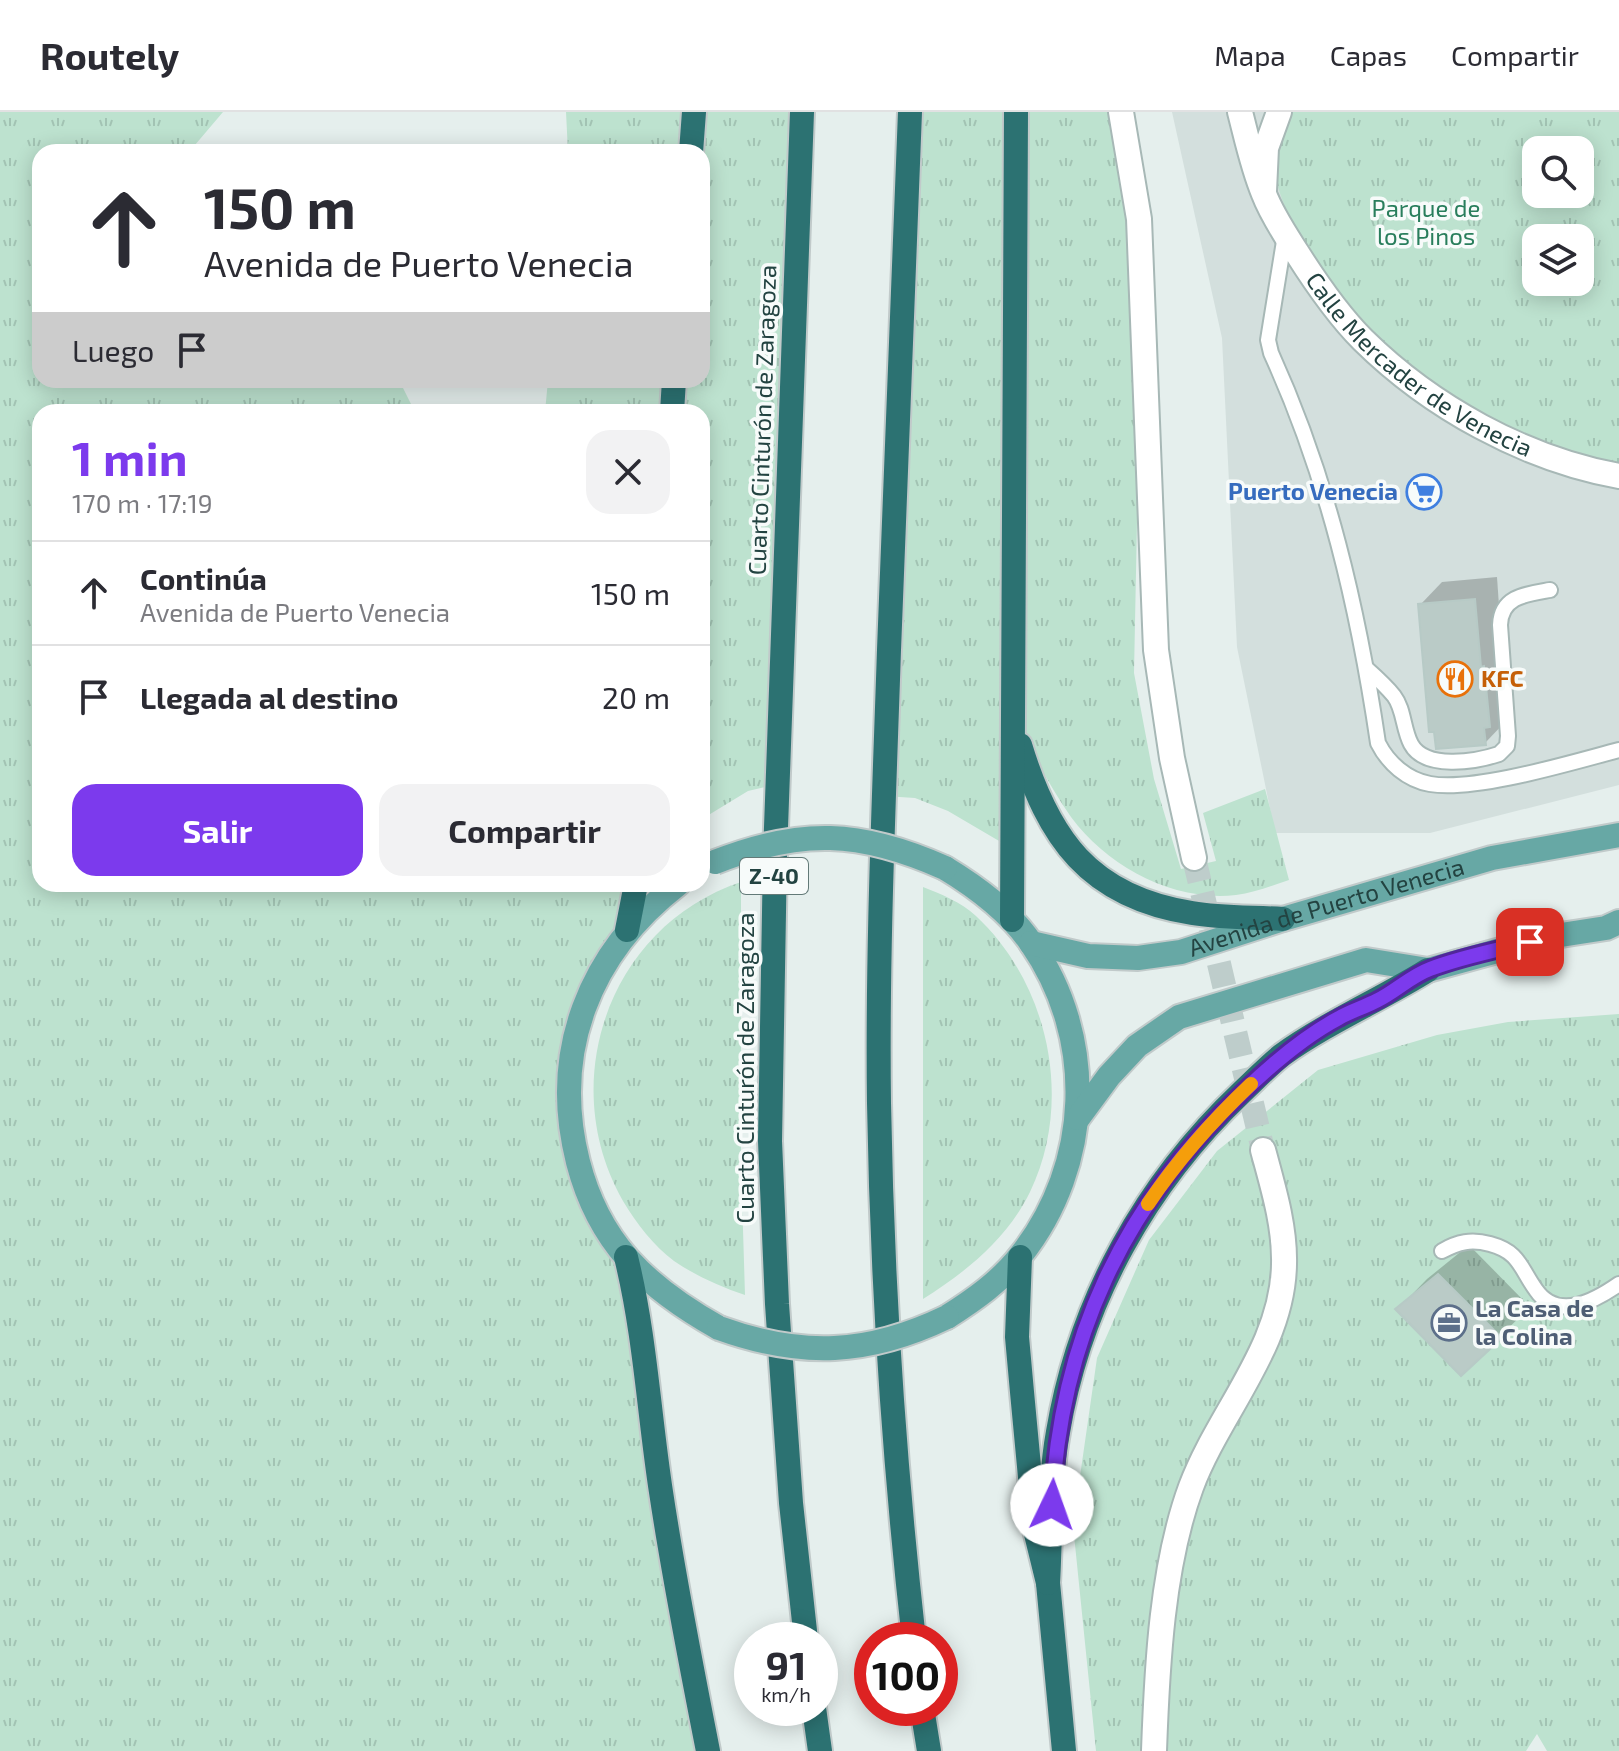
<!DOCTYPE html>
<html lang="es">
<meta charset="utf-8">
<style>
:root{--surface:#fff;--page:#f2f2f3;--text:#2b2b33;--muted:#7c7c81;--line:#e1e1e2;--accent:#7c3aed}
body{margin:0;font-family:"Exo 2",sans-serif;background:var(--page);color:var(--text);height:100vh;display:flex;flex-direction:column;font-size:30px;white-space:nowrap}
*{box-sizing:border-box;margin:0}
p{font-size:26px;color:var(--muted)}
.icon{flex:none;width:44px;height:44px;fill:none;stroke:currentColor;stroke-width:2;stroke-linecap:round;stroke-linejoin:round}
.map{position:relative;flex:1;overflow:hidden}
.drawer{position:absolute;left:32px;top:292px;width:678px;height:488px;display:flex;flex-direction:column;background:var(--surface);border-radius:24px;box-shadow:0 4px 20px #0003}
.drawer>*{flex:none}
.banner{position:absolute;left:32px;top:32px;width:678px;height:244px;border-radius:24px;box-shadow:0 4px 20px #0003;background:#fff;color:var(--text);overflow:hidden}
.fabs{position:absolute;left:1522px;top:24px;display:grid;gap:16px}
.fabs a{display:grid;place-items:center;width:72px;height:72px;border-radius:16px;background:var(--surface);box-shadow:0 4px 20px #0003;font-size:40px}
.speed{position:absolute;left:734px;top:1510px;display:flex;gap:16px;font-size:40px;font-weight:700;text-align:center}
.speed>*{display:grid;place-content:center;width:104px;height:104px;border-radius:50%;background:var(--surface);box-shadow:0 4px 20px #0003;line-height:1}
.speed small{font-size:20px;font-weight:400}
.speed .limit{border:12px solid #d22;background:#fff;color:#111}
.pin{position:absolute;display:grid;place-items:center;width:68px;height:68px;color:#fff;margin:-34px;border-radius:16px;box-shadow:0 4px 12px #0006}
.me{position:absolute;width:88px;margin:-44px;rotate:3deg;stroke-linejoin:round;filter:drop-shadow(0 0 6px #0008)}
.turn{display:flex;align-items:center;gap:28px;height:168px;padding:0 40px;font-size:36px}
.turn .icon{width:104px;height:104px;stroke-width:2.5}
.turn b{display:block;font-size:56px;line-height:68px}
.then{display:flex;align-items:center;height:76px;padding:0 40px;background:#0003;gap:16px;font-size:30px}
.round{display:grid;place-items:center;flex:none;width:84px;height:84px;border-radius:24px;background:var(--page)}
.summary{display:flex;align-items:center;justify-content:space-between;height:136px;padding:0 40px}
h1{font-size:48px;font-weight:700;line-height:60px;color:var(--accent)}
.button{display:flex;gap:16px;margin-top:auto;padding:16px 40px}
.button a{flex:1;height:92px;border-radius:24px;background:var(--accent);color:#fff;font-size:32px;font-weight:700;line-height:92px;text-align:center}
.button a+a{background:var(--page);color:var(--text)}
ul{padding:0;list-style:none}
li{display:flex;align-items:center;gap:24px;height:104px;padding:0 40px;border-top:2px solid var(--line)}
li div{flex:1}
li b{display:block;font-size:30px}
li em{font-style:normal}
header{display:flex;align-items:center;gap:48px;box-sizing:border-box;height:112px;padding:0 40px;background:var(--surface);border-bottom:2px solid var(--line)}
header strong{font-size:38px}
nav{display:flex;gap:44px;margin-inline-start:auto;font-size:28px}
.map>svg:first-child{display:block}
</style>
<header>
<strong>Routely</strong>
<nav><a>Mapa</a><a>Capas</a><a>Compartir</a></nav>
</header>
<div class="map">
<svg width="1619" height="1639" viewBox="0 0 1619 1639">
<defs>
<pattern id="grass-tufts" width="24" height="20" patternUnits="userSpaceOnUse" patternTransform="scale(2)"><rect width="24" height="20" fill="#bde2cf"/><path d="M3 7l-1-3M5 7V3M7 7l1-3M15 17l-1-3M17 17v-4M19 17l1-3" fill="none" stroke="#a2c3b3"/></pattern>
</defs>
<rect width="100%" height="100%" fill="#e5efed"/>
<path fill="#d3dfdd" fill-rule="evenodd" d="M 1172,0 L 1619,0 L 1619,673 L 1430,721 L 1275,721 L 1237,535 L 1222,226 ZM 1536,38 L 1580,38 L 1580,82 L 1536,82 ZM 1536,126 L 1580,126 L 1580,170 L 1536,170 Z"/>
<g fill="url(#grass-tufts)" fill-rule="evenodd">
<polygon points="0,0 223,0 189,40 40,40 40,268 399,268 415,300 40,300 40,772 636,772 595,868 571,1025 626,1145 708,1639 0,1639"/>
<polygon points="566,0 802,0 778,672 748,679 702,707 702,300 545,300 548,268 702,268 702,40 568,40"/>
<path d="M 910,0 L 1121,0 L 1142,159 L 1134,561 L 1154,667 L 1181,757 L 1216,749 L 1203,701 L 1265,677 L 1289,768 C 1271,774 1254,781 1236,783 C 1173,790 1108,755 1071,705 C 1050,675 1033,641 1014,610 L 1011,736 L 948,699 L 915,686 L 884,684 Z"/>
<path d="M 1289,0 L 1619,0 L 1619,352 C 1600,347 1579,344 1560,337 C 1454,298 1373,236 1311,142 C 1294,116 1273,79 1275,47 C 1275,32 1284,14 1289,0 ZM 1536,38 L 1580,38 L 1580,82 L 1536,82 ZM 1536,126 L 1580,126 L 1580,170 L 1536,170 Z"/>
<path d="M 741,770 L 741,1051 L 745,1183 C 721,1175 696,1164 674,1149 C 654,1134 636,1111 623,1089 C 555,970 609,814 741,770 Z"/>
<path d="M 923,775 C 941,782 961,790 976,804 C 1049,872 1074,989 1030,1080 C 1007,1127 966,1160 923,1187 Z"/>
<polygon points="1619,902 1619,1639 1547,1639 1537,1622 1526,1639 1096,1639 1073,1413 1097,1246 1149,1128 1217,1039 1318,958 1437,923 1508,910"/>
</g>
<g fill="#0003">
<polygon points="1497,465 1507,608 1485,631 1420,493 1442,470"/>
<polygon points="1469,1133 1530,1195 1461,1262 1398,1197 1427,1167"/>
</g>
<g fill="#bacbc7" stroke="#b7cac6" stroke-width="2">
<polygon points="1475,487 1481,555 1484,554 1490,615 1484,616 1486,633 1436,637 1434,620 1429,620 1418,492"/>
<polygon points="1438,1162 1502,1226 1461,1264 1395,1197"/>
</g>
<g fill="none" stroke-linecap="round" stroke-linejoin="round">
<polyline stroke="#becdcb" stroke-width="24" stroke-dasharray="24 12" stroke-linecap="butt" points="1194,746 1263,1038"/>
<defs>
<g id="service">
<path d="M 1285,123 L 1268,228 L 1271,241 C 1328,366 1358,496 1378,631 C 1388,651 1407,668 1430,672 C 1475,680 1573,650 1619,638"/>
<path d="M 1367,557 C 1376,565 1386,574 1394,584 C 1404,597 1403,617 1411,632 C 1425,658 1475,650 1499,642 L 1507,634 L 1508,624 L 1500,513 C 1501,484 1527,482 1550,478"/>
<path d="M 1442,1139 C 1458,1130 1471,1127 1490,1132 C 1520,1140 1520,1156 1536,1178 C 1558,1210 1596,1188 1619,1172"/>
</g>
<polyline id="minor" points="1264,79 1266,36 1279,0"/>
<g id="tertiary">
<polyline points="1121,0 1139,107 1156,538 1172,646 1194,746"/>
<path id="s1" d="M 1240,0 C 1247,27 1253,56 1264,82 C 1272,103 1285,122 1297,141 C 1316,171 1337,202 1363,228 C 1431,295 1525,347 1619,364"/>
<path d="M 1154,1639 C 1157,1554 1162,1454 1191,1375 C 1219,1300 1283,1235 1284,1152 C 1285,1114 1273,1075 1263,1038"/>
</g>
<g id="primary">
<path d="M 945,756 C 978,776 1009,799 1031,831 C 1097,926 1092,1053 1021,1143 C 1001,1169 974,1188 947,1205"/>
<path d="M 678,772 C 589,841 550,940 578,1050 C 587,1085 604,1120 628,1147 C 654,1176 685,1197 719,1216"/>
<path id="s2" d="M 1031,831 L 1088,844 L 1138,846 L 1181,840 L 1283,807 L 1492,746 L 1619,723"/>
<polyline points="1078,1006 1109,964 1137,934 1179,905 1366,848 1428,858 1548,825 1606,816 1619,810"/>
</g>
<g id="motorway">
<polyline points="802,0 775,743 770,1029 777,1192 791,1391 806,1528"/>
<path d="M 910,0 C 903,179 896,359 889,538 C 884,689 877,840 879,991 C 882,1171 894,1350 914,1528"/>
<polyline points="691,40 694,0"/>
<polyline points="672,300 674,268"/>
<path d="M 1020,633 C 1048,726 1089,785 1192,801 C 1221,806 1253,805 1283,807"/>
<polyline points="1012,808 1016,0"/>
<polyline points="627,818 636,772"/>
<path d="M 626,1145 C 645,1222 649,1302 661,1380 C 674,1467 691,1553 708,1639"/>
<polyline points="1020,1145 1017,1225 1022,1280 1035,1418 1048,1471 1064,1639"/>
<path d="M 1048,1471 C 1051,1421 1049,1369 1058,1320 C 1080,1189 1146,1071 1242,980 C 1255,968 1268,954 1282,943 C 1328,910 1380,888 1428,858"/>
<polyline points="814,1596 820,1639"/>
<polyline points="922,1596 929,1639"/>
</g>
</defs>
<use href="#service" stroke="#a7b8b6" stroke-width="18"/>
<use href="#minor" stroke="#a7b8b6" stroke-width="28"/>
<use href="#tertiary" stroke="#a7b8b6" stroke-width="28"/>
<use href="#primary" stroke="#c1caca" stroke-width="28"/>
<use href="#motorway" stroke="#c1caca" stroke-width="28"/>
<use href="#service" stroke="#fff" stroke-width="14"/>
<use href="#minor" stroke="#fff" stroke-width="24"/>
<use href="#tertiary" stroke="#fff" stroke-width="24"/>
<use href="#primary" stroke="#67a8a5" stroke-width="24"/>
<use href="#motorway" stroke="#2c7272" stroke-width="24"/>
<defs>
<g id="primary-bridge">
<path d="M 715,750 C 801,716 860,718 945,756"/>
<path d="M 719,1216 C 802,1246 868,1243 947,1205"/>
</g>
</defs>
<use href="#primary-bridge" stroke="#c1caca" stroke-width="28" stroke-linecap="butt"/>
<use href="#primary-bridge" stroke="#67a8a5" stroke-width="24"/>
</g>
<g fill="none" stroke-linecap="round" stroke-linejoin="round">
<defs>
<path id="route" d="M 1052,1393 C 1060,1228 1123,1093 1243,980 C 1272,952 1303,925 1339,906 C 1351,899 1365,895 1378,888 C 1396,879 1411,864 1430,857 C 1461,845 1497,838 1530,830"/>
</defs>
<use href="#route" stroke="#51269a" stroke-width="20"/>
<use href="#route" stroke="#7c3aed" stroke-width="14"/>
<path stroke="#f59e0b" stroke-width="14" d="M 1148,1092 C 1179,1046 1211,1010 1251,972"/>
</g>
<defs>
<symbol id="supermarket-ring" viewBox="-11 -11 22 22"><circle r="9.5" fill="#f7fbfa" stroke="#3f7fe0" stroke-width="1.5"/><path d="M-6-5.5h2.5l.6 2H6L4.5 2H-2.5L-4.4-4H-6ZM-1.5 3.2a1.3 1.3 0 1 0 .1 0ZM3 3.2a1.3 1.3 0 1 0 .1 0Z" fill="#3f7fe0"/></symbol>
<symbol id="restaurant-ring" viewBox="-11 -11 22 22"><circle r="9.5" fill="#f7fbfa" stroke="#e8710a" stroke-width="1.5"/><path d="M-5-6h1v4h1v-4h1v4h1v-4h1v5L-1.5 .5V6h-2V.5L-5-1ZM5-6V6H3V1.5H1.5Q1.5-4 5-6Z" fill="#e8710a"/></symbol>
<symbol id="office-ring" viewBox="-11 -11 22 22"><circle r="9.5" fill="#f7fbfa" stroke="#5c6f8a" stroke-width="1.5"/><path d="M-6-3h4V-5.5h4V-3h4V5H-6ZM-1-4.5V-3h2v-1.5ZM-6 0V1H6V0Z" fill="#5c6f8a"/></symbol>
</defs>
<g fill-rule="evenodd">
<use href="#supermarket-ring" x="1404" y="360" width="40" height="40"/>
<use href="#restaurant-ring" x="1435" y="547" width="40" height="40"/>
<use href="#office-ring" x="1429" y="1191" width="40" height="40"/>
</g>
<g text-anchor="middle" stroke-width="7" stroke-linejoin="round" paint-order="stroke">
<rect fill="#f7fbfa" stroke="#637a78" stroke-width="2" x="740" y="746" width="68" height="36" rx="6"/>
<g font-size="22" font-weight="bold" fill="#234341">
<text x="774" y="772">Z-40</text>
</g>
<g font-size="24" fill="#297e5c" stroke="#f7fbfa">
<text x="1426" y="105">Parque de<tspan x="1426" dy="28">los Pinos</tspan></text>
</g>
<g font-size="24" fill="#234341" stroke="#f7fbfa">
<text dy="8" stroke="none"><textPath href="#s1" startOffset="322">Calle Mercader de Venecia</textPath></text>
<text transform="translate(763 308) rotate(-88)" y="8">Cuarto Cinturón de Zaragoza</text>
<text dy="8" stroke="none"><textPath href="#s2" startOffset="304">Avenida de Puerto Venecia</textPath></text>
<text transform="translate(746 956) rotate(-90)" y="8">Cuarto Cinturón de Zaragoza</text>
</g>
<g font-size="24" font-weight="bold" fill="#366cbe" stroke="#f7fbfa" text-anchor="end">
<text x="1398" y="388">Puerto Venecia</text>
</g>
<g font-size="24" font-weight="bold" fill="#c56008" stroke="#f7fbfa" text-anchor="start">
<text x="1481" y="575">KFC</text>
</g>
<g font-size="24" font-weight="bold" fill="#4e5e75" stroke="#f7fbfa" text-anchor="start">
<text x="1475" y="1205">La Casa de<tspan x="1475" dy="28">la Colina</tspan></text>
</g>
</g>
</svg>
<div class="fabs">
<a><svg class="icon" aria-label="search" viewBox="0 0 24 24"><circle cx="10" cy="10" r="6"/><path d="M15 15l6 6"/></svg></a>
<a><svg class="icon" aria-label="layers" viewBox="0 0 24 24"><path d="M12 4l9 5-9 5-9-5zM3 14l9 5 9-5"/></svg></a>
</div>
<div class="speed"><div>91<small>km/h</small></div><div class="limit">100</div></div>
<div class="pin" style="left:1530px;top:830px;background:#d93025"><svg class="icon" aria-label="arrive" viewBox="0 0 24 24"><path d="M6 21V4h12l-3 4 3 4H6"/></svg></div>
<svg class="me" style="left:1052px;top:1393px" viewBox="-20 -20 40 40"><circle r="19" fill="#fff"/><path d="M0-13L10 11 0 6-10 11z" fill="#7c3aed"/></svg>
<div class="banner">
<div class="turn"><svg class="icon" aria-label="ahead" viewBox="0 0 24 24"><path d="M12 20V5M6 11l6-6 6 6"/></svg><div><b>150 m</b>Avenida de Puerto Venecia</div></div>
<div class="then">Luego<svg class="icon" aria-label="arrive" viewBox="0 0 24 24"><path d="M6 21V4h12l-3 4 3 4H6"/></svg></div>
</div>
<section class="drawer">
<div class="summary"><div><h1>1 min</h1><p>170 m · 17:19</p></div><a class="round"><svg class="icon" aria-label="close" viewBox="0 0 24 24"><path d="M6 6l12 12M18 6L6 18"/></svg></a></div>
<ul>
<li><svg class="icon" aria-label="ahead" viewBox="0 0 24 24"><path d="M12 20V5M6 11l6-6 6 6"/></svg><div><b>Continúa</b><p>Avenida de Puerto Venecia</p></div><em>150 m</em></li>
<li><svg class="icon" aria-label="arrive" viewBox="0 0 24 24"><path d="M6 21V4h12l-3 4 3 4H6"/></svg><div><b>Llegada al destino</b></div><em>20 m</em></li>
</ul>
<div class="button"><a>Salir</a><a>Compartir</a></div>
</section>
</div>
